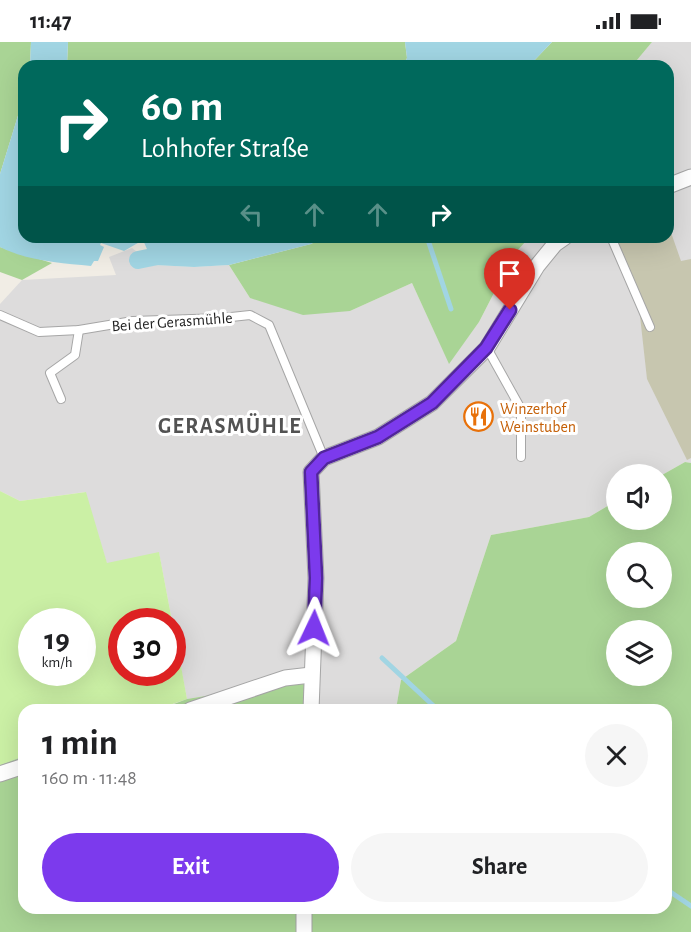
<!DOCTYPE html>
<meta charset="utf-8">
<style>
:root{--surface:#fff;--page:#f6f6f6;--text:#202124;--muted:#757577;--accent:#7c3aed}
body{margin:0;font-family:"Alegreya Sans",sans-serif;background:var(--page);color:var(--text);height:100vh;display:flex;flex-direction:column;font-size:22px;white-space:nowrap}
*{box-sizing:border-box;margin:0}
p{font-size:20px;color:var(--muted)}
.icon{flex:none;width:33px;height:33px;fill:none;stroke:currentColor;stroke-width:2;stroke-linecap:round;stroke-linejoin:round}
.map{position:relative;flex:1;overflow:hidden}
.side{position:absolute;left:18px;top:662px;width:654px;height:210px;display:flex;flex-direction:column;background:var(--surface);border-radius:18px;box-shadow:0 6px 24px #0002}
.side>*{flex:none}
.banner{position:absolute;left:18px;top:18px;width:656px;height:183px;border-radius:18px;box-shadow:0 6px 24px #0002;background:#00695c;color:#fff;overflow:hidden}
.fabs{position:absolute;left:606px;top:422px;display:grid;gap:12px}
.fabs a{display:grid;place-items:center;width:66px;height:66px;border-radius:50%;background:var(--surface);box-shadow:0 6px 24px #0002;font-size:30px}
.speed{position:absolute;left:18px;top:566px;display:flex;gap:12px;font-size:30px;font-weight:700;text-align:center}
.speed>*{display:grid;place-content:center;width:78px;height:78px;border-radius:50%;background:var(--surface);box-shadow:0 6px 24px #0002;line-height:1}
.speed small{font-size:15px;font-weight:400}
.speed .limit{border:9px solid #d22;background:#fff;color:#111}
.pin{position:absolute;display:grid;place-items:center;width:51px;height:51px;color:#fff;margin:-62px -26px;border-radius:50% 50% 50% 0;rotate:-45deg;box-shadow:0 0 6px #0007}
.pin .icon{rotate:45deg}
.me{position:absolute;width:66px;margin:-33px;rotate:2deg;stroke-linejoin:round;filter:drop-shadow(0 0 4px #0008)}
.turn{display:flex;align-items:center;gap:21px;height:126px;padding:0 24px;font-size:27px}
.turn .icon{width:78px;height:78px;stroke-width:2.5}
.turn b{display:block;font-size:42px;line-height:51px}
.lanes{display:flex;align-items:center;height:57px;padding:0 24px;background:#0003;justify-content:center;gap:30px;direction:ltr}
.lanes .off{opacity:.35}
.round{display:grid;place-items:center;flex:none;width:63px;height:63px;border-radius:32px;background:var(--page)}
.headline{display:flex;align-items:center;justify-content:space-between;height:102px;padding:0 24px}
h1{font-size:36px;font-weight:700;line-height:45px}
.button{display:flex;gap:12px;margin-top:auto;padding:12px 24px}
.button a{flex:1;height:69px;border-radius:36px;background:var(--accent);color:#fff;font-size:24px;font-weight:700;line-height:69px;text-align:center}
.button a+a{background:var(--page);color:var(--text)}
.status{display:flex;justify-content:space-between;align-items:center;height:42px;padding:0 30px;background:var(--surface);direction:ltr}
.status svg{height:16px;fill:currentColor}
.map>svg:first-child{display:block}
</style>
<div class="status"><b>11:47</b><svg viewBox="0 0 49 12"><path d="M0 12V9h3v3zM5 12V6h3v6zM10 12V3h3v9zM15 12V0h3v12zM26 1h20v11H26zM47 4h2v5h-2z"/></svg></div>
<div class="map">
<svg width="691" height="890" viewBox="0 0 691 890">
<rect width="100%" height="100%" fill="#f1ede5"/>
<polygon fill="#dddcdc" points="652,0 691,0 691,421 685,420 662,433 616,432 616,459 589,475 491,493 456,599 401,638 396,667 311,667 309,637 187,657 159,511 107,522 85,450 20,459 0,449 0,262 22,238 116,233 109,215 132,206 154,223 194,225 229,223 250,256 350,269 412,241 449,321 479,280 514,212 530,195 668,195 668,24 632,24"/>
<polygon fill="#c7c6af" points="668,182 681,219 691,217 691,416 687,418 647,337 639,265 606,195 668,195"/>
<path fill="#cbf0a5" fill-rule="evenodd" d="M 0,449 L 20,459 L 86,450 L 107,521 L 159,510 L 172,579 L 122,579 L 122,630 L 172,630 L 173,580 L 187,657 L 158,667 L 24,668 L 24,714 L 0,723 ZM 32,579 L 82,579 L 82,630 L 32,630 Z"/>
<g fill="#a9d495" fill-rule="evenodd">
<polygon points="0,0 31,0 30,24 24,24 24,54 0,132"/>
<polygon points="68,0 405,0 407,16 403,24 67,24"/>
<polygon points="552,0 652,0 632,24 529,24"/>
<polygon points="324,195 530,195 514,212 479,280 449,322 412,241 350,269 303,273 250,256 229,223 311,202"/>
<polygon points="0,205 52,221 22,238 0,230"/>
<path d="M 685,420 L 691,421 L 691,890 L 0,890 L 0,723 L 24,714 L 24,866 L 666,866 L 666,668 L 396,667 L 401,638 L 456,599 L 491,493 L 589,475 L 616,459 L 616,477 L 662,477 L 662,433 ZM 616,510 L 662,510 L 662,555 L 616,555 ZM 616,588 L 662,588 L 662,633 L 616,633 Z"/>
<polygon points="309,637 311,667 158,668 187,657"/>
</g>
<g fill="#a1d5e3">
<polygon points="31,0 68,0 67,24 30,24"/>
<polygon points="405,0 552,0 529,24 403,24 407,16"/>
<path d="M 24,54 L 24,195 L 324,195 L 311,202 L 229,223 L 194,225 L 154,223 L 143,198 L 124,209 L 101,201 L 100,203 L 104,205 L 98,219 L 94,219 L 91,224 C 60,221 28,219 0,205 L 0,132 Z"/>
</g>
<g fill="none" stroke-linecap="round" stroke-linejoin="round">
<g stroke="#a1d5e3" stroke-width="5">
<polyline points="427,195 451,267"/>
<polyline points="382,616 438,668"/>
<polyline points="666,847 691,864"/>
</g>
<polyline stroke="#a1d5e3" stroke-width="18" points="138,218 172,211"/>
<defs>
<g id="lane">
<polyline points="611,195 650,285"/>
<polyline points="0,273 39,290 79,288 133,279 222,276 250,273 269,283 324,416"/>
<polyline points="487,306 521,367 521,415"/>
<polyline points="61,357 50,331 75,313 79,288"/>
</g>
<g id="street">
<polyline points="668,144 691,135"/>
<polyline points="190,668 285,636 311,633"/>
<polyline points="311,668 316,536 311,430 324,416 378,395 432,361 487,306 537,224 555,202 565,195"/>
<polyline points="0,732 24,724"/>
<polyline points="304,890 304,866"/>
</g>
</defs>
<use href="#lane" stroke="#a6a6a6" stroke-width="10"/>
<use href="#street" stroke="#a6a6a6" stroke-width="17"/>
<use href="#lane" stroke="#fff" stroke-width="8"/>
<use href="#street" stroke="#fff" stroke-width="15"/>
</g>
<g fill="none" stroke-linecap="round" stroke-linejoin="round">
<defs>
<polyline id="route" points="314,586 316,536 311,430 324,416 378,395 432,361 486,306 510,268"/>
</defs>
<use href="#route" stroke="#51269a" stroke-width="15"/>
<use href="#route" stroke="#7c3aed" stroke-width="10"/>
</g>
<defs>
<symbol id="restaurant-ring" viewBox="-11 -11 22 22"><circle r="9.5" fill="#fff" stroke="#e8710a" stroke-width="1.5"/><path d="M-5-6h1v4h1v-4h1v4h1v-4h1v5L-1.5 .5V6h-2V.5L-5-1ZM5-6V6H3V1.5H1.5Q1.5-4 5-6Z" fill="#e8710a"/></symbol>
</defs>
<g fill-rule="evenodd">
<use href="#restaurant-ring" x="462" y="358" width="33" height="33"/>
</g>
<g text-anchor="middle" stroke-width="6" stroke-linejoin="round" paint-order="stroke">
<g font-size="16" fill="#1f1f1f" stroke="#fff">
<text transform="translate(172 279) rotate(-4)" y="6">Bei der Gerasmühle</text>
</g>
<g font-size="16" fill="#c56008" stroke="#fff" text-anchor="start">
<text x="500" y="372">Winzerhof<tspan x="500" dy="18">Weinstuben</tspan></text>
</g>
<g font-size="22" font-weight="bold" letter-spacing="1.5" fill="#525252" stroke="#fff">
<text x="230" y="391">GERASMÜHLE</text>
</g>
</g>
</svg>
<div class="fabs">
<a><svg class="icon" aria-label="sound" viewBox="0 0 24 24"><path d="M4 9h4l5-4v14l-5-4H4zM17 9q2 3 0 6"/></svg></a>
<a><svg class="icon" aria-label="search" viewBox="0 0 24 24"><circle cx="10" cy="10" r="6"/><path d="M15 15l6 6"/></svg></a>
<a><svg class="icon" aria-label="layers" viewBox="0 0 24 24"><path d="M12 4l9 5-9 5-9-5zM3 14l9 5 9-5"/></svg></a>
</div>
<div class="speed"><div>19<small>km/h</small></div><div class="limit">30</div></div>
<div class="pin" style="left:510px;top:268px;background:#d93025"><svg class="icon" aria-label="arrive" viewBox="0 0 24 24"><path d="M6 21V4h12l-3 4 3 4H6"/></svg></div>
<svg class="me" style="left:314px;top:586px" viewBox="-20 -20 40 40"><path d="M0-17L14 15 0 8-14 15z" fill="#7c3aed" stroke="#fff" stroke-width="4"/></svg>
<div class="banner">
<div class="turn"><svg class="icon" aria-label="right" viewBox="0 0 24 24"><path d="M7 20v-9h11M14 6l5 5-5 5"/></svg><div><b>60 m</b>Lohhofer Straße</div></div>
<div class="lanes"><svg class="icon off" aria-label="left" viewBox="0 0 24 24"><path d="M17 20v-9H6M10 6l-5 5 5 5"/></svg><svg class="icon off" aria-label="ahead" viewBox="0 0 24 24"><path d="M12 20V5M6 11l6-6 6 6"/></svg><svg class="icon off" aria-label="ahead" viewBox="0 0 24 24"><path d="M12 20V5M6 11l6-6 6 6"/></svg><svg class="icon" aria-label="right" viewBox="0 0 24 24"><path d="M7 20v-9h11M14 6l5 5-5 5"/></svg></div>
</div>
<section class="side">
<div class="headline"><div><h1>1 min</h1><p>160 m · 11:48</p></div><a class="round"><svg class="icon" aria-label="close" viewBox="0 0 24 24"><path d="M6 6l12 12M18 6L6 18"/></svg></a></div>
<div class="button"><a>Exit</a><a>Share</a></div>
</section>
</div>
